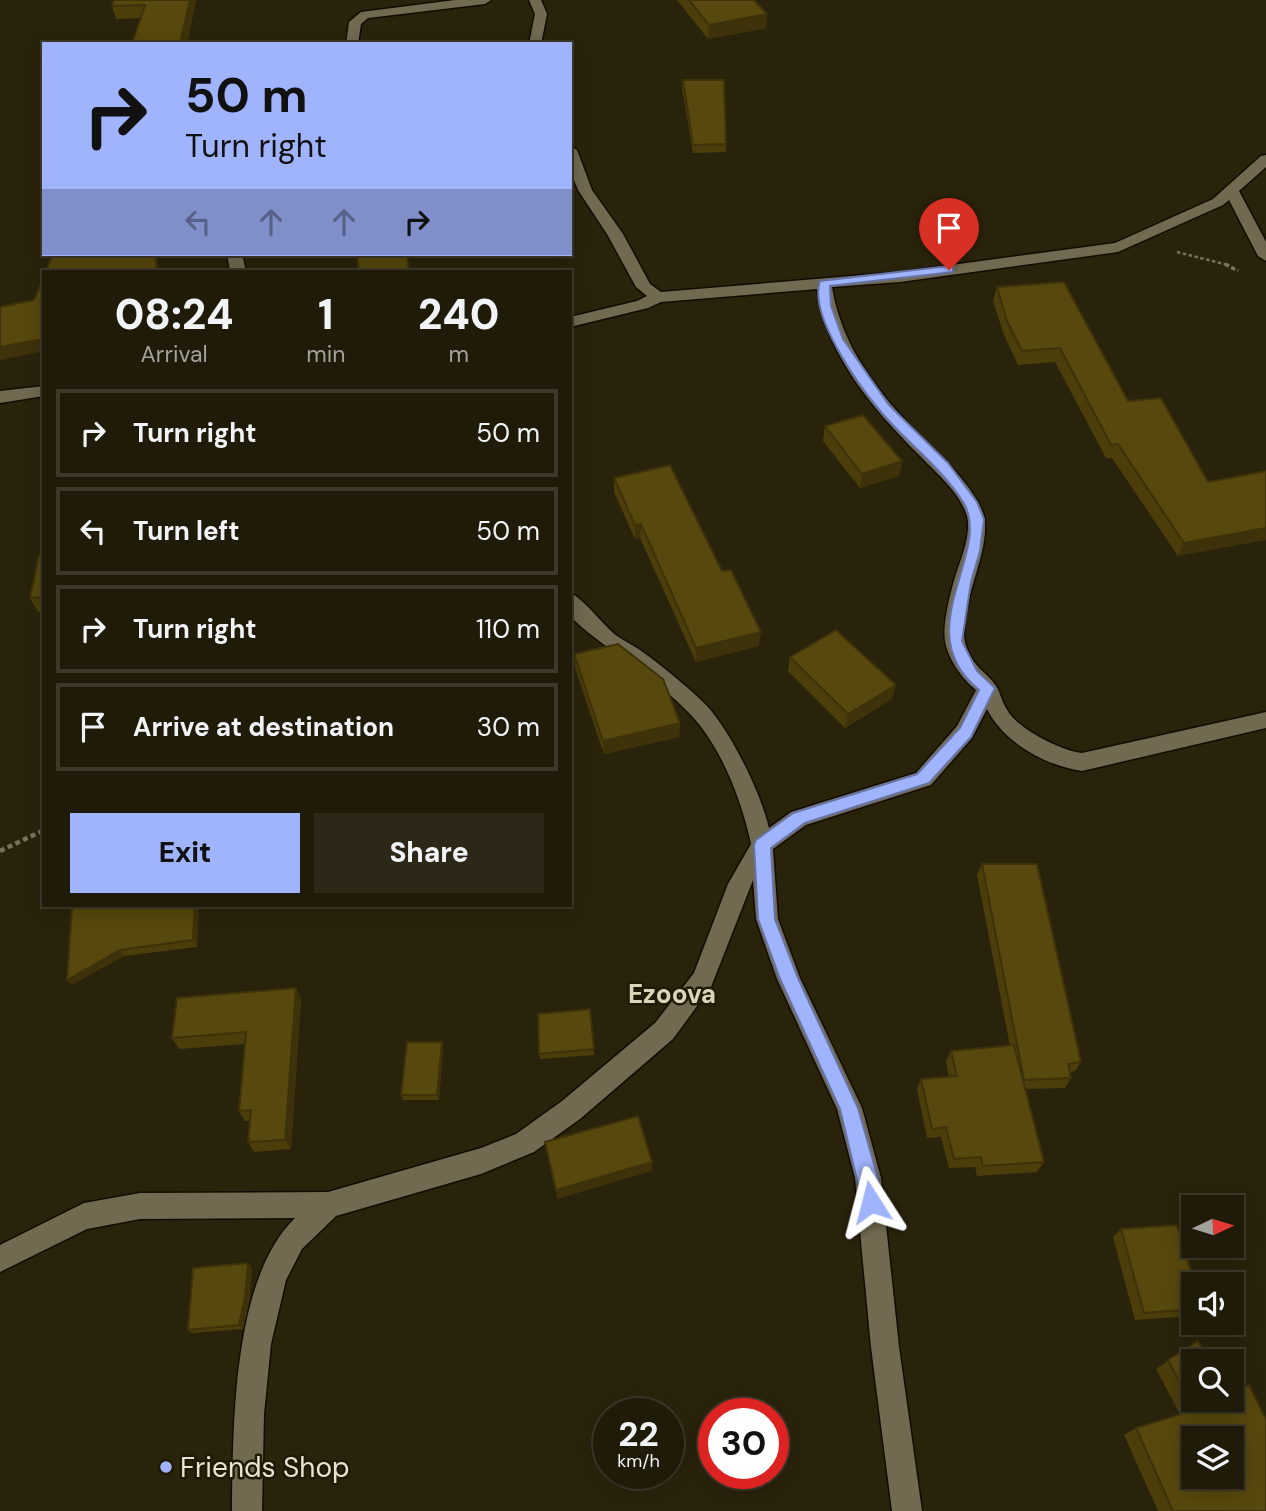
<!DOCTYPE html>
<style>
:root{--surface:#201a09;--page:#2d2717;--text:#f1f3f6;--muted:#a2a19c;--line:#3d382a;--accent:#a0b3fd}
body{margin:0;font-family:"DM Sans",sans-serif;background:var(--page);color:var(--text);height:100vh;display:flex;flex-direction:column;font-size:26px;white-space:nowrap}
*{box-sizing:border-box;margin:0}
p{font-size:23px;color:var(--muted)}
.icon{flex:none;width:38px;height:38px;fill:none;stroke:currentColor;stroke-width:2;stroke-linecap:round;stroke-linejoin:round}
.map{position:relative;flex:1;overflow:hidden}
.panel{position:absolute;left:42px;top:270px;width:530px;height:637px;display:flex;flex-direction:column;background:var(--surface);border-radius:0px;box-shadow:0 4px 18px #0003,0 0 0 2px var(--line)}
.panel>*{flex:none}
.hud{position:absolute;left:42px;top:42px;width:530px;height:214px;border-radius:0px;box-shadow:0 4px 18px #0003,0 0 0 2px var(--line);background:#a0b3fd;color:#111;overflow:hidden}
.needle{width:46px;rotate:86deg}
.buttons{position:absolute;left:1181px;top:1195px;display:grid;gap:14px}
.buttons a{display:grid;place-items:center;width:63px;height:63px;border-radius:0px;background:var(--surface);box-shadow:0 4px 18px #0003,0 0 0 2px var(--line);font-size:35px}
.speed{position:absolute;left:593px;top:1398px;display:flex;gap:14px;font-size:35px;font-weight:700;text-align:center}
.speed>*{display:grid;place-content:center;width:91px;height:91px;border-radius:50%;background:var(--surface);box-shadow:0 4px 18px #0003,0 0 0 2px var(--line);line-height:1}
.speed small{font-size:18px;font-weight:400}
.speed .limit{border:10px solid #d22;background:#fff;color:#111}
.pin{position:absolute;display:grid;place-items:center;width:60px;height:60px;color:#fff;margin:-72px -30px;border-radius:50% 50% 50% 0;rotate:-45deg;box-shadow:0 0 7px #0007}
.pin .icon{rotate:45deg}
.me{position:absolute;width:77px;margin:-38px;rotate:351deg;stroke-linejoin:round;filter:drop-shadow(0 0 5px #0008)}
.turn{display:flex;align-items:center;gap:24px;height:147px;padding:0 28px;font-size:32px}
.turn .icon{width:91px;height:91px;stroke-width:2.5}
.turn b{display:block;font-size:49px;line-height:60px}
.lanes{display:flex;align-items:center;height:66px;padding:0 28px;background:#0003;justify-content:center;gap:35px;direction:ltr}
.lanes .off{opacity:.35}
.eta{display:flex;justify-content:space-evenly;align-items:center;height:119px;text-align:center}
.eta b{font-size:42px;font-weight:800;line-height:49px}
.button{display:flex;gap:14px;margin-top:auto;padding:14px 28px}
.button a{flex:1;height:80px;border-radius:0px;background:var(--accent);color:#111;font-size:28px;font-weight:800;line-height:80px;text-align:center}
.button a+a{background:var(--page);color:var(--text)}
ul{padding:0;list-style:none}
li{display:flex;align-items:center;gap:21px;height:88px;margin:0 14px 10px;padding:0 14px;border:4px solid var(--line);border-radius:0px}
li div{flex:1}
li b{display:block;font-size:26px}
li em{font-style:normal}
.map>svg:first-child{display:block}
</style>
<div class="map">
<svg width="1266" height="1511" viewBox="0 0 1266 1511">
<rect width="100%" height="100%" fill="#2a230c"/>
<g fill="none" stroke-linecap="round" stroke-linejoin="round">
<defs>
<g id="street">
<polygon points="455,0 491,0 485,4 368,18 361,24 358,44 346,44 349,22 361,12"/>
<polygon points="529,0 541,0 547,14 541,44 529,44 535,14"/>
<path d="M 570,146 L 577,150 L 592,190 L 623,234 L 650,284 L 661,292 L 900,272 L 1115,243 L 1213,199 L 1261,156 L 1266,155 L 1266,167 L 1239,191 L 1266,242 L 1266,261 L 1258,256 L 1229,200 L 1223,205 L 1118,252 L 900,282 L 832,287 C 842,349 880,395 923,439 C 945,460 967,480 981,508 C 998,541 957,603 965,642 C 971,668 989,672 998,689 C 1001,697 1004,706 1009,713 C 1021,730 1062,751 1082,753 L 1266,712 L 1266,728 L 1082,771 C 1046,766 1003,742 987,709 L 972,738 L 931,785 L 806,825 L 773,849 L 778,919 L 800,978 L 862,1108 L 881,1178 L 899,1347 L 922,1511 L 892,1511 L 871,1347 L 855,1178 L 837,1109 L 777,979 L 756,919 L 753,880 L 711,987 L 673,1039 L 580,1119 L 534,1152 L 481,1174 L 336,1216 L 302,1249 L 286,1280 L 271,1344 L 264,1414 L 262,1511 L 232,1511 C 233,1428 232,1279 295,1218 L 140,1219 L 87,1229 L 0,1272 L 0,1245 L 84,1203 L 140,1193 L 328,1192 L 481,1148 L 516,1134 L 562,1101 L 655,1023 L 694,973 L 728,884 L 751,844 C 742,801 721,746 690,714 C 656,678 612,654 576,622 L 570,615 L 570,593 C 581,596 605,627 617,636 C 624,641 633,645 640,650 C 661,665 683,683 702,701 C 728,725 761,793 769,828 L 791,812 L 916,773 L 957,726 L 976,690 C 962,679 948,659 945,641 C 942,624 952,585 958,568 C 963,554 971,531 967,516 C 959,491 935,472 918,454 C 871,407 827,355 817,289 L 661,302 L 648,308 L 570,327 L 570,317 L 637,301 L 647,296 L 636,287 L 607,234 L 578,190 L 570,170 Z"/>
<polygon points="227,254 242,254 246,271 230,271"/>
<polygon points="44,386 44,396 0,403 0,391"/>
</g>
</defs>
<use href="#street" stroke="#120c00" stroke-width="3"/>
<polyline stroke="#78725f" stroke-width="2.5" stroke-dasharray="3.5 2.5" stroke-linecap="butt" points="1177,252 1228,265"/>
<polyline stroke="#78725f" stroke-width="3.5" stroke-dasharray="4.5 2.5" stroke-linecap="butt" points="1225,264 1238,271"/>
<polyline stroke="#78725f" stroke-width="4.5" stroke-dasharray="5 3.5" stroke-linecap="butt" points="0,851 44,830"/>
<use href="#street" fill="#716950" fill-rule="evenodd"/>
</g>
<g fill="#4b3e0b">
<polygon points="196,0 187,44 132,44 141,18 116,19 112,6"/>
<polygon points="677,0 754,0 767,14 766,28 708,39"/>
<polygon points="683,80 726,144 726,152 693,153 682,88"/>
<polygon points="997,287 1128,401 1208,482 1266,471 1178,556 1112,458 1106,458 1055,362 1018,365 1004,335 993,301"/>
<polygon points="825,426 902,461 899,476 860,488 823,441"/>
<polygon points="614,478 722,571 759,646 696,662 640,538 635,539 614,492"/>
<polygon points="44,555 44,612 38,612 30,598"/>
<polygon points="574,654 680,723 679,737 604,754 575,668"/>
<polygon points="790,657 892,699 845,728 788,671"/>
<polygon points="982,864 1081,1062 1075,1071 1070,1072 1071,1078 1065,1088 1025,1089 1044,1162 1037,1172 977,1176 975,1167 949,1168 941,1137 927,1138 917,1089 921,1079 949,1077 946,1061 951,1051 1010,1046 977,875"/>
<polygon points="96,905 199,905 197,947 124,956 71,985"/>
<polygon points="296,988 301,1000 291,1149 254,1152 248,1142 250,1121 245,1121 239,1111 245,1044 179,1049 172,1038"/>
<polygon points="590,1009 594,1055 540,1059 539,1054"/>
<polygon points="442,1042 443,1047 439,1100 403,1100 401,1095"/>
<polygon points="1121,1229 1194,1284 1194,1314 1192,1316 1135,1320 1113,1237"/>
<polygon points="252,1267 249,1302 243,1329 192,1333 188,1330"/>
<polygon points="1198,1341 1194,1400 1266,1511 1158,1511 1124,1435 1136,1428 1180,1414 1156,1369"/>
</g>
<g fill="#3d3209">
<polygon points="190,0 196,0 187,44 180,44"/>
<polygon points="767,14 766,28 708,39 709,25"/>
<polygon points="155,254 157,254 159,271 157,271"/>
<polygon points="44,339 44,351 0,360 0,347"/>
<polygon points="902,461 899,476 860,488 862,474"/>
<polygon points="641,524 640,538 635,539 635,525"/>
<polygon points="1266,528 1266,540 1178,556 1184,543"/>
<polygon points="761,632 759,646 696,662 696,648"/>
<polygon points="896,685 892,699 845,728 848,714"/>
<polygon points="680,723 679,737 604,754 603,741"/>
<polygon points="195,905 199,905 197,947 193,940"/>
<polygon points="120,950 124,956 71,985 67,980"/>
<polygon points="296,988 301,1000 291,1149 285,1140"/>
<polygon points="442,1042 443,1047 439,1100 437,1095"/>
<polygon points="652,1162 652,1171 557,1199 556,1190"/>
<polygon points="248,1263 252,1267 249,1302 243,1329 239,1325"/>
</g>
<g fill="#57480d" stroke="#3d3209" stroke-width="2" fill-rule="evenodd">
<polygon points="114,0 190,0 180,44 132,44 145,5 112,6"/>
<polygon points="689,0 754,0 767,14 709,25"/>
<polygon points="683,80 724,80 726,144 693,145"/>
<polygon points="53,254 155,254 157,271 46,271"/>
<polygon points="357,254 407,254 409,271 359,271"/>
<polygon points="44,277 44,339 0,347 0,307 34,300"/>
<polygon points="1064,282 1128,401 1161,398 1208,482 1266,471 1266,528 1184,543 1118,444 1111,445 1060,348 1022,351 1007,321 997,287"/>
<polygon points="863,415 902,461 862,474 825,426"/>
<polygon points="670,465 722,571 731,570 761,632 696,648 641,524 635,525 614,478"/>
<polygon points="39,555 44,555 44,597 30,598"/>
<polygon points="836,630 896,685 848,714 790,657"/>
<polygon points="618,644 663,679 680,723 603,741 574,654"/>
<polygon points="982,864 1037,864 1081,1062 1068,1064 1071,1078 1024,1080"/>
<polygon points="96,905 195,905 193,940 120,950 67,980 72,908"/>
<polygon points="296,988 285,1140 248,1142 251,1110 239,1111 246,1032 172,1038 177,998"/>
<polygon points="590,1009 594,1049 539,1054 538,1014"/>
<polygon points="407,1042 442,1042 437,1095 401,1095"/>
<polygon points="1014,1045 1044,1162 983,1166 981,1157 954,1159 946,1127 932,1129 921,1079 957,1076 951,1051"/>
<polygon points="638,1116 652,1162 556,1190 545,1142"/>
<polygon points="1177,1225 1195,1284 1194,1284 1194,1309 1144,1313 1121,1229"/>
<polygon points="248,1263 245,1298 239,1325 188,1330 193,1268"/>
<path d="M 1198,1341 L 1209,1362 L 1194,1362 L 1194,1400 L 1232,1400 L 1232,1391 L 1249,1385 L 1266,1419 L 1266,1511 L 1173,1511 L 1136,1428 L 1194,1410 L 1168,1360 ZM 1194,1438 L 1232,1438 L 1232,1477 L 1194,1477 Z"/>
</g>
<path fill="#a0b3fd" stroke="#6874a4" stroke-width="2" d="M 949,266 L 953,267 L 953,272 L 830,286 L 831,306 L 843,339 L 889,405 L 948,463 L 977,502 L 984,519 L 980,551 L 971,582 L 962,641 L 977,671 L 995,688 L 971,737 L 929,783 L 805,823 L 771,848 L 775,919 L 798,978 L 858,1108 L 878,1178 L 881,1202 L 878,1209 L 871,1212 L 864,1209 L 840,1109 L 780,979 L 758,919 L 754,845 L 756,840 L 793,813 L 917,774 L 960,728 L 979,690 C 906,631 994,552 963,502 C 941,467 907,443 881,412 C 859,386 808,315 820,281 Z"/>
<circle fill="#a0b3fd" stroke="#201903" stroke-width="2.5" cx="166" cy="1467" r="7"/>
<g text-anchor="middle" stroke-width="5" stroke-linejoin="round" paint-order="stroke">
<g font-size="26" font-weight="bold" fill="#dcd4b8" stroke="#201903">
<text x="672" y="1003">Ezoova</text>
</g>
<g font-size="28" fill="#e7e2d4" stroke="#201903" text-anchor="start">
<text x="180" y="1477">Friends Shop</text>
</g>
</g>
</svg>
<div class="buttons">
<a><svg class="needle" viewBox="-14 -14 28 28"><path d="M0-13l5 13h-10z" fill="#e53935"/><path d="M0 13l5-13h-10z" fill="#a2a19c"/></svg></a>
<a><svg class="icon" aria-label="sound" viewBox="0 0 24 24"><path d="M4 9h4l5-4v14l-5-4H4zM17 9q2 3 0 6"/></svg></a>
<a><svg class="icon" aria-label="search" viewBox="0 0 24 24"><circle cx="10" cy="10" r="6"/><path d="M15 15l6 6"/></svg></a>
<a><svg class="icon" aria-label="layers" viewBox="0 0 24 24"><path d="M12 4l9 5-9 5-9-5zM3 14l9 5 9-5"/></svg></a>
</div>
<div class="speed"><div>22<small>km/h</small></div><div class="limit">30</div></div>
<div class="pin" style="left:949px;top:270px;background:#d93025"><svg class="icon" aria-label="arrive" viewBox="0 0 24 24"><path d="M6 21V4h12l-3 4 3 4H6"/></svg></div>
<svg class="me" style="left:871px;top:1202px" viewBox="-20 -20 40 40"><path d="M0-17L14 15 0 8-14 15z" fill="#a0b3fd" stroke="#fff" stroke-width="4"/></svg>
<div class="hud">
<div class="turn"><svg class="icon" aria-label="right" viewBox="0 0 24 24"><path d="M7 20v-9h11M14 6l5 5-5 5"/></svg><div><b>50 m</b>Turn right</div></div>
<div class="lanes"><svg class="icon off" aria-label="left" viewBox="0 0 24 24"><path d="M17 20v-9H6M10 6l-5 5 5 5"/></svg><svg class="icon off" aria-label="ahead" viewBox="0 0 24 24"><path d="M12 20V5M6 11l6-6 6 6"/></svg><svg class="icon off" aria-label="ahead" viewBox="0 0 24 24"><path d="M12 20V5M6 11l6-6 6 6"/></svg><svg class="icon" aria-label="right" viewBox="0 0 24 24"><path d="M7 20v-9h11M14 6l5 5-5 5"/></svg></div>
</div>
<section class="panel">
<div class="eta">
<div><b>08:24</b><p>Arrival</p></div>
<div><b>1</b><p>min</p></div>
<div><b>240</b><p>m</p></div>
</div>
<ul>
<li><svg class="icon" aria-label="right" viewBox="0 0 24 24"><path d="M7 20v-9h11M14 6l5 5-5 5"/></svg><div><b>Turn right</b></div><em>50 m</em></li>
<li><svg class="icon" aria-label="left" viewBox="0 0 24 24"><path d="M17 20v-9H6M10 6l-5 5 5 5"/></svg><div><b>Turn left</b></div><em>50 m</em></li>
<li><svg class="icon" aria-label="right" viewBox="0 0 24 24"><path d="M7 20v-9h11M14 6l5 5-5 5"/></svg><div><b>Turn right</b></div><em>110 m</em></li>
<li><svg class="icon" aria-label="arrive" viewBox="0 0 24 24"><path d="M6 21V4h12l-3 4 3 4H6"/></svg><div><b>Arrive at destination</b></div><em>30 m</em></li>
</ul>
<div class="button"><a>Exit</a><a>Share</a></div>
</section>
</div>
